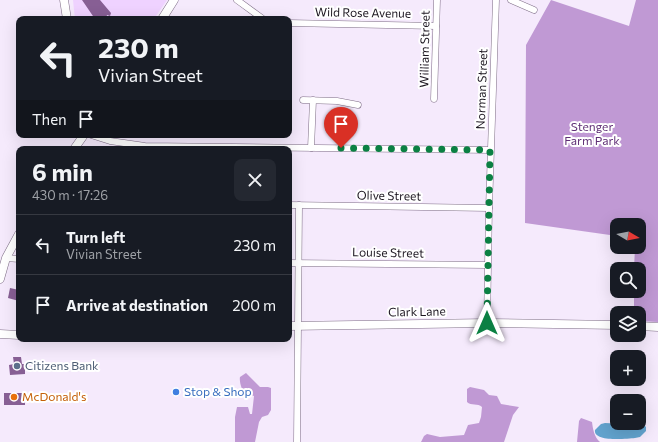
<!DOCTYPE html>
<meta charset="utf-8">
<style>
:root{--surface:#171b24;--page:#242831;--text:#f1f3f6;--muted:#9ea1a6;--line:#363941}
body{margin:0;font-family:Commissioner,sans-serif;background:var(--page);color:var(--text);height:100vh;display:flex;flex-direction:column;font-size:15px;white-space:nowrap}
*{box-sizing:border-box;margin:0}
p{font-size:13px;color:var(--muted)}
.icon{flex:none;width:22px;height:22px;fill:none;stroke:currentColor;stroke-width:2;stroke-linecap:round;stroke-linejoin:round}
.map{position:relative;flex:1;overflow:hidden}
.details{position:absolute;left:16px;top:146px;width:276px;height:196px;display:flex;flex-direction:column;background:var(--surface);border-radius:8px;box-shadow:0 4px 16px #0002}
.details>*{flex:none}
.top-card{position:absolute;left:16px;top:16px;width:276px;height:122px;border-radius:8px;box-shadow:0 4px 16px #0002;background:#171b24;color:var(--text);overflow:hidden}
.needle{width:26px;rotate:100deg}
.fabs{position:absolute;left:610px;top:218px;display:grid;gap:8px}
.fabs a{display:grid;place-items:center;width:36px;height:36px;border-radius:8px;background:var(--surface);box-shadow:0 4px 16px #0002;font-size:20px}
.pin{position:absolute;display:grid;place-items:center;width:34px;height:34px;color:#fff;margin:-41px -17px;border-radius:50% 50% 50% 0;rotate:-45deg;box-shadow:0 0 4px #0007}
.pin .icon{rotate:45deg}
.me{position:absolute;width:44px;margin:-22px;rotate:0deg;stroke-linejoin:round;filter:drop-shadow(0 0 3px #0008)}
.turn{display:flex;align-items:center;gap:14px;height:84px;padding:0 16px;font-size:18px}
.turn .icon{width:52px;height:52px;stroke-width:2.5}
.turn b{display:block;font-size:28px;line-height:34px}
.then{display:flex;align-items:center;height:38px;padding:0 16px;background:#0003;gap:8px;font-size:15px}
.round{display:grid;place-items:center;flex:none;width:42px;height:42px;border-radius:8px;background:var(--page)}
.head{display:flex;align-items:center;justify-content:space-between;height:68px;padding:0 16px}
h1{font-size:24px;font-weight:700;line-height:30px}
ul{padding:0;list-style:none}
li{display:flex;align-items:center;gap:12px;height:60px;padding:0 16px;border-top:1px solid var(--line)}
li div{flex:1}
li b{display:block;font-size:15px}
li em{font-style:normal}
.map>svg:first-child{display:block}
</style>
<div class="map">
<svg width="658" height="442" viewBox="0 0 658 442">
<rect width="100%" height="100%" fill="#f5eafc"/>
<polygon fill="#efd2ff" points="73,0 167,0 154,19 75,19"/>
<g fill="#c099d4">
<polygon points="551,0 629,26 636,0 658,0 658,322 639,321 639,313 634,313 634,291 639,291 639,269 634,269 635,247 639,247 639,225 617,225 617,236 525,223 526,45"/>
<path d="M 246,373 L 260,387 L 268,387 L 271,388 L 271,410 L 268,415 L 262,417 L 259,422 L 255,442 L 235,442 L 235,417 L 237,407 L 248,407 L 250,414 L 252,414 L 254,396 C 252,395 249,396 247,395 C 242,393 239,381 240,377 Z"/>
<path d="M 470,387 L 484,390 L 489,395 L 497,396 L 501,404 L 519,407 L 513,415 L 504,442 L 421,442 L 424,436 L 427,434 L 440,437 L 464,435 L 468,425 L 479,423 L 481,417 L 482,407 C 478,403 471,406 467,402 L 467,389 Z"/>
<path d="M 581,418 L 592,422 C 593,429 594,437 600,442 L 577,442 L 579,421 Z"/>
</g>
<path fill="#62a3ce" d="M 605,423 L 644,425 L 646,427 L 646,431 L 640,437 L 635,438 C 625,439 593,442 595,430 L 601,424 Z"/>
<g fill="#875f94">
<polygon points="82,0 100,0 111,13 110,16 107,15 106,19 95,19"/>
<polygon points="10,288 19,290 19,301 8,298"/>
<polygon points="13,357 21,357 22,364 25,364 25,374 10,375 9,365 14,364"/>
<rect x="4" y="393" width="21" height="12"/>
</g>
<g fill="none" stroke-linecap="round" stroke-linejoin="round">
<defs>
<g id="minor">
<polyline points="237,0 263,19"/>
<polyline points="511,0 534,10"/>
<polyline points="289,23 436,26"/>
<polyline points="434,99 437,0"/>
<polyline points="303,100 337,101 358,105"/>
<polyline points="91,135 110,141 145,146 490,150"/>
<polyline points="311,148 313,100"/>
<polyline points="289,205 489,208"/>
<polyline points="6,258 19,259"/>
<polyline points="289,263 487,265"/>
<polyline points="487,323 489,208 496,0"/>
<polyline points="297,442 299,205"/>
</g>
<g id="major">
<polyline points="64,0 67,19"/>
<polyline points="162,19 174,0"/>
<polyline points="74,149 84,135"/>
<polyline points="0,279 6,258 19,234"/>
<polyline points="289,326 487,323 617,325"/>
<polyline points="639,326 658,327"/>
<polyline points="0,334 19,335"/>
</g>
</defs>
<use href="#minor" stroke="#7e6d86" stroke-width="7"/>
<use href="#major" stroke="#7e6d86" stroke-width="9"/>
<use href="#minor" stroke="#fff" stroke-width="6"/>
<use href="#major" stroke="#fff" stroke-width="8"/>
</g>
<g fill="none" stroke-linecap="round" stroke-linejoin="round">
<polyline stroke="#0b8043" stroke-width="7" stroke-dasharray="0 12.6" points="341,148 490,150 487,323"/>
</g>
<circle fill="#5c6f8a" stroke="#fff" stroke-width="1.5" cx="17" cy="366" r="4"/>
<circle fill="#3f7fe0" stroke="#fff" stroke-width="1.5" cx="176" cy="392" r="4"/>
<circle fill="#e8710a" stroke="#fff" stroke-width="1.5" cx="14" cy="397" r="4"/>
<g text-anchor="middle" stroke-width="4" stroke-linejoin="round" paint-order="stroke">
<g font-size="12" fill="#1c1620" stroke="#fff">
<text transform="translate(363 13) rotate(1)" y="4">Wild Rose Avenue</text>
<text transform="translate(425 49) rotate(-89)" y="4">William Street</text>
<text transform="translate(482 89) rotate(-88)" y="4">Norman Street</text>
<text transform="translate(389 196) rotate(1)" y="4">Olive Street</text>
<text transform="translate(388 253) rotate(1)" y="4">Louise Street</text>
<text transform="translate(417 312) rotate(-1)" y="4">Clark Lane</text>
</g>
<g font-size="12" fill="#603076" stroke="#fff">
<text x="592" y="131">Stenger<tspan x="592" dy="14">Farm Park</tspan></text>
</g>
<g font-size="12" fill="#4e5e75" stroke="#fff" text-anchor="start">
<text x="25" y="370">Citizens Bank</text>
</g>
<g font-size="12" fill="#366cbe" stroke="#fff" text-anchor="start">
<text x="184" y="396">Stop &amp; Shop</text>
</g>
<g font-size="12" fill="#c56008" stroke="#fff" text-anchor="start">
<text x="22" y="401">McDonald's</text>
</g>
</g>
</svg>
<div class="fabs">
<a><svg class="needle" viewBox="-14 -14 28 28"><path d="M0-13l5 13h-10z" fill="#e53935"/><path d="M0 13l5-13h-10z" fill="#9ea1a6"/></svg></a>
<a><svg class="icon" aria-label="search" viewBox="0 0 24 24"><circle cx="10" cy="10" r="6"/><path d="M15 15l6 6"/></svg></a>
<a><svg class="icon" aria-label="layers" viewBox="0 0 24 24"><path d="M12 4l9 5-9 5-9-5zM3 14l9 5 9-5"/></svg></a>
<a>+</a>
<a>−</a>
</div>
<div class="pin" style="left:341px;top:148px;background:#d93025"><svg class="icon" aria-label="arrive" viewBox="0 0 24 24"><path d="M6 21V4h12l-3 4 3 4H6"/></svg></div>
<svg class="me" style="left:487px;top:323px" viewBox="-20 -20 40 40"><path d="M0-17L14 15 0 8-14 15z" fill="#0b8043" stroke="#fff" stroke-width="4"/></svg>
<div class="top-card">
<div class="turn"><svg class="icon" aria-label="left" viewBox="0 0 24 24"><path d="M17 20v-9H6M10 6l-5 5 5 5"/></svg><div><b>230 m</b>Vivian Street</div></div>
<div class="then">Then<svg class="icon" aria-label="arrive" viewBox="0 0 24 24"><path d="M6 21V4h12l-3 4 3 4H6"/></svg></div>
</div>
<section class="details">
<div class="head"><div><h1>6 min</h1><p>430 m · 17:26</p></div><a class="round"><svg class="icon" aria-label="close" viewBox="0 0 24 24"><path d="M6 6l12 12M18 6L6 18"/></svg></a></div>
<ul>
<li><svg class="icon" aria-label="left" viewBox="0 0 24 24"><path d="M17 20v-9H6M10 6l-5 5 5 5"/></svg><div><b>Turn left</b><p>Vivian Street</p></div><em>230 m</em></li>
<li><svg class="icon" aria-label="arrive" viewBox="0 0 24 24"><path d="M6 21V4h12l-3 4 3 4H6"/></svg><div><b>Arrive at destination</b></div><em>200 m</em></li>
</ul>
</section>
</div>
